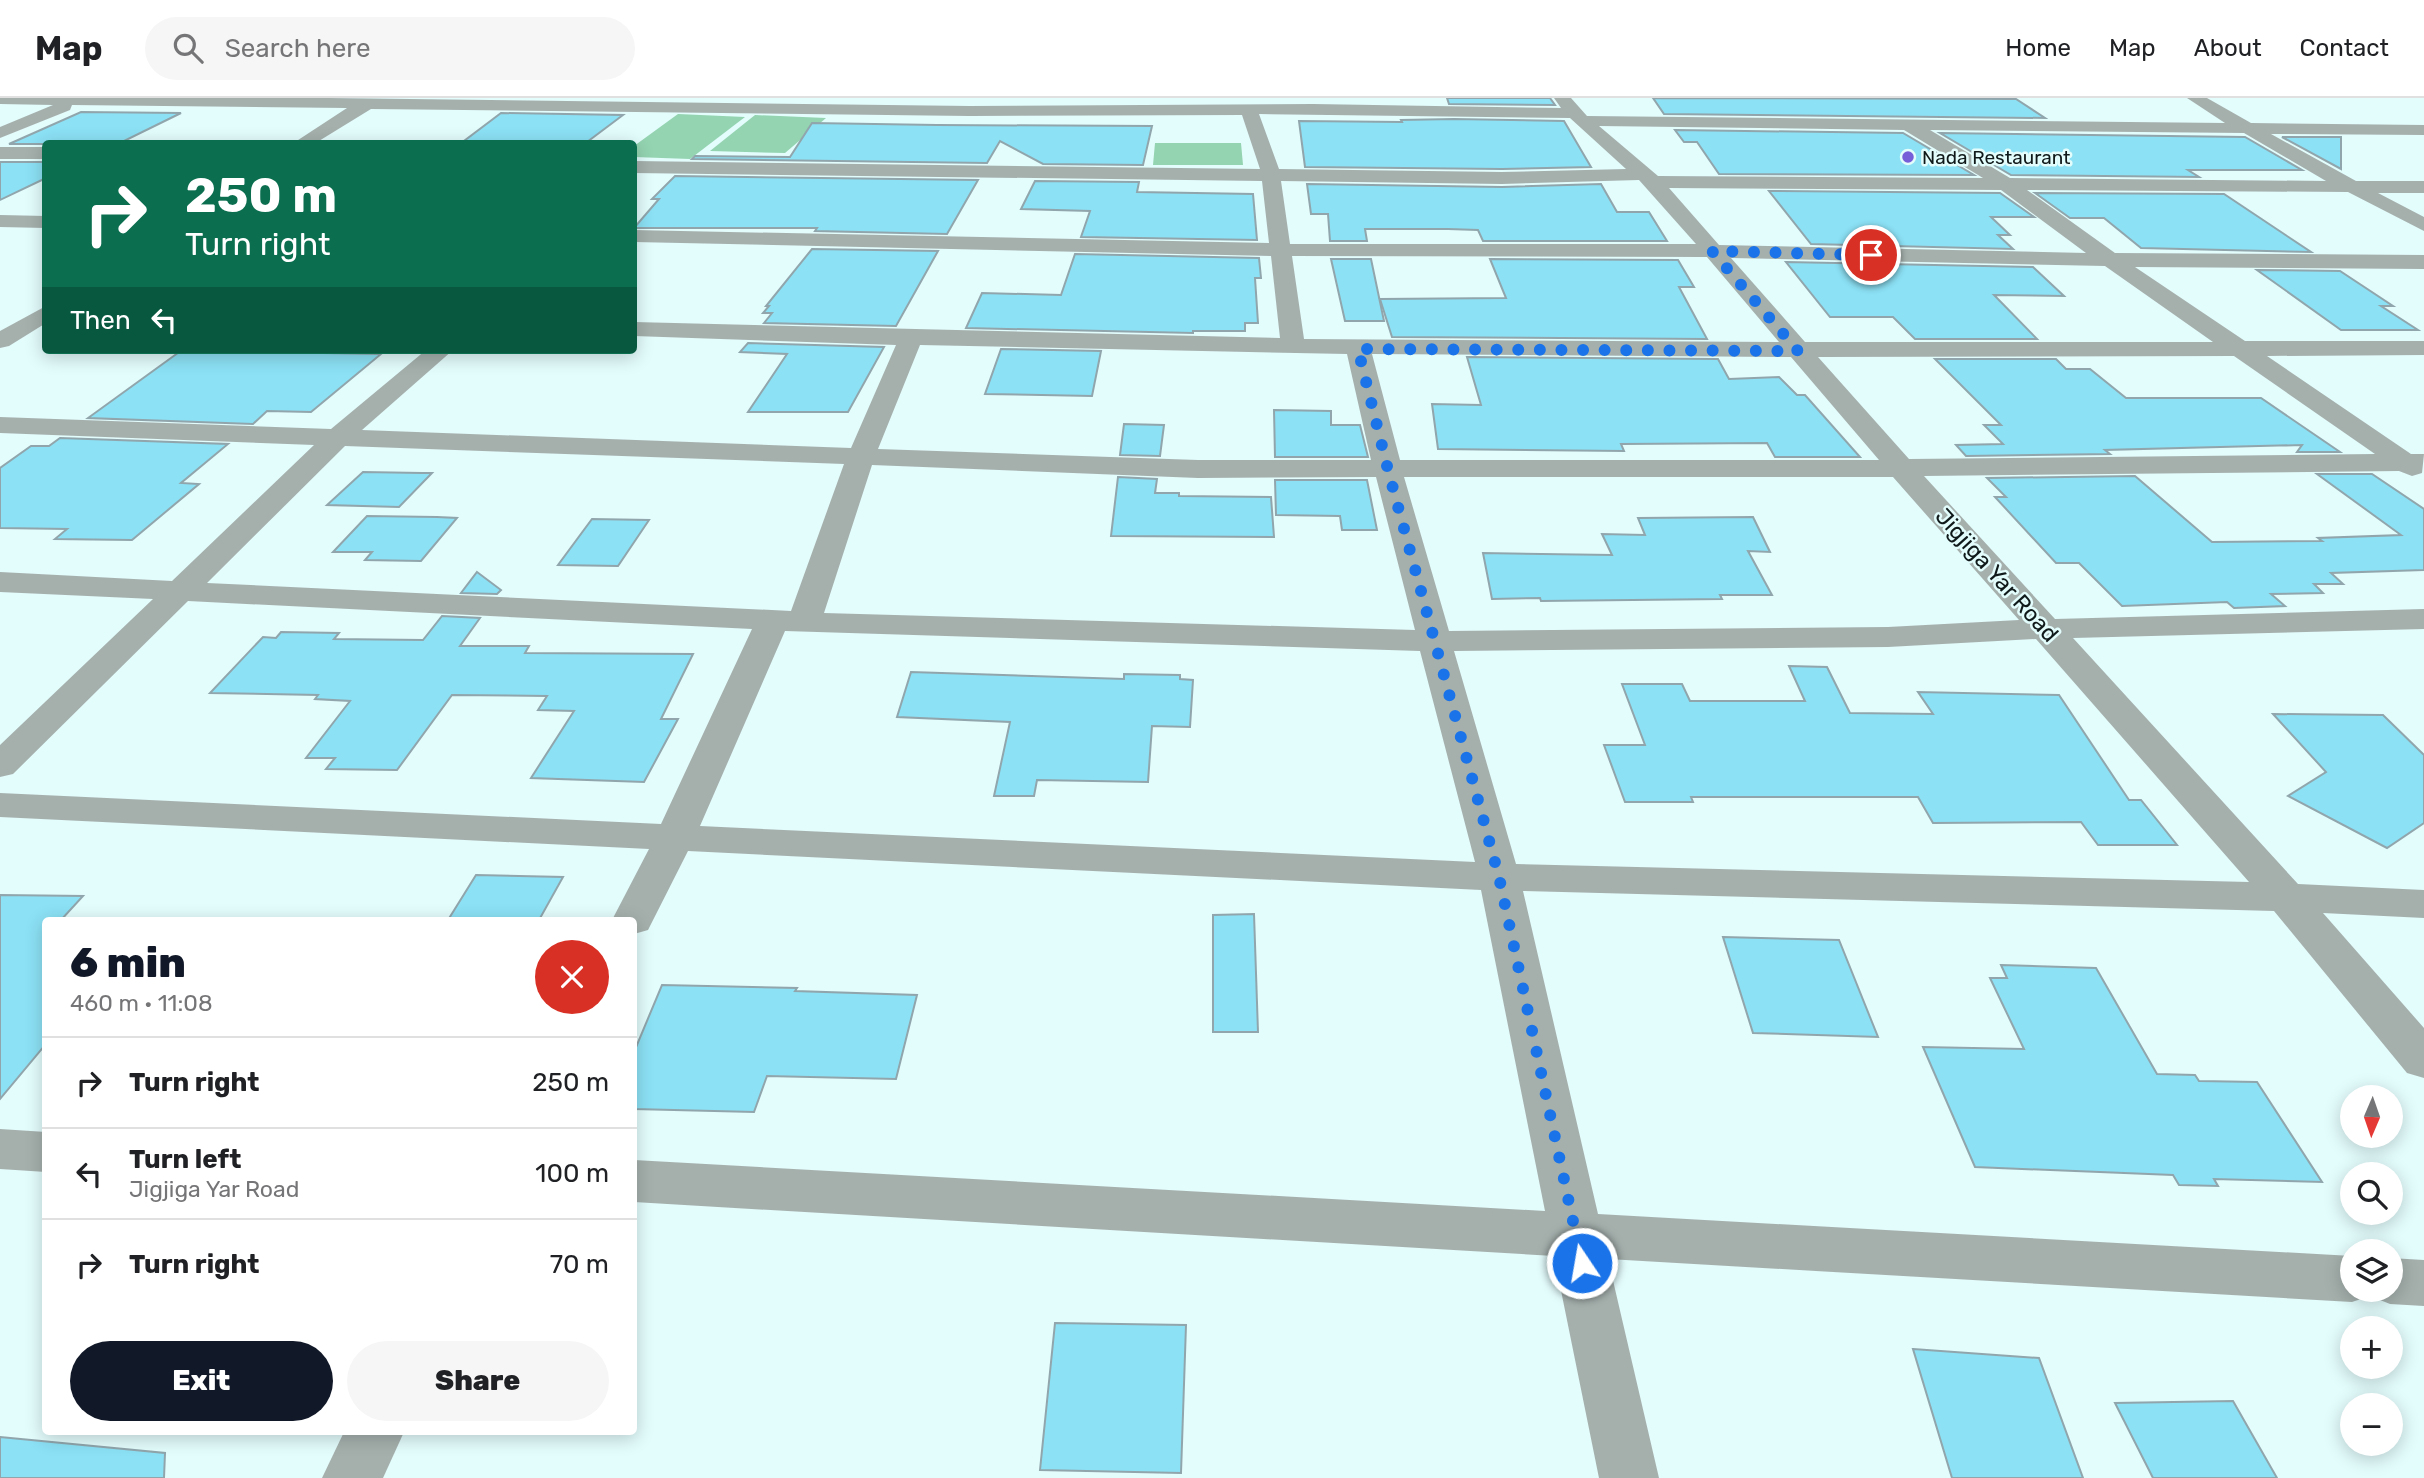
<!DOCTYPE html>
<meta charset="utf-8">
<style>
:root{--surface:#fff;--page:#f6f6f6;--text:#202124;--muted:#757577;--line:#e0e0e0;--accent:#111827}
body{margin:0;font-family:Rubik,sans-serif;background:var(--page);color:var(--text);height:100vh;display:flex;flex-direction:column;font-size:26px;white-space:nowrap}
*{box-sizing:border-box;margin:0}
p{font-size:23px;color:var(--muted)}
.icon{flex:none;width:38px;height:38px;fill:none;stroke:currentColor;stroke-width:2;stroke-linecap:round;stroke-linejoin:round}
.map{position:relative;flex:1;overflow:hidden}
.sheet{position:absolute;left:42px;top:819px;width:595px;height:518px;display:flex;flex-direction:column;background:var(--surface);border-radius:7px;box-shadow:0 4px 18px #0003}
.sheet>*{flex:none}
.hud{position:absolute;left:42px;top:42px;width:595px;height:214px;border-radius:7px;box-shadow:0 4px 18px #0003;background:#0b6e4f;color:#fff;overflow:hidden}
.needle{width:46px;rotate:182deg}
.controls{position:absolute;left:2340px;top:987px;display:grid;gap:14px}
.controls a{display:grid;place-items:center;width:63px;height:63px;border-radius:50%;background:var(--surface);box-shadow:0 4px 18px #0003;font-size:35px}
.pin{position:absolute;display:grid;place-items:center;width:60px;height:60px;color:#fff;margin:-30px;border:4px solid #fff;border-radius:50%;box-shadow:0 2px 7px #0007}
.me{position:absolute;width:77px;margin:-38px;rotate:348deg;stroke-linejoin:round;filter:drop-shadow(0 0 5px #0008)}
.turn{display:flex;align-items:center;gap:24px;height:147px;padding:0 28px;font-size:32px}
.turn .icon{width:91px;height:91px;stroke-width:2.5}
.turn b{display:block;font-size:49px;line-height:60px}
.then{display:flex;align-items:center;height:66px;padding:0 28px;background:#0003;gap:14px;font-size:26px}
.round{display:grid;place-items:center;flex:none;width:74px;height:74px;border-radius:37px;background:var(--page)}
.summary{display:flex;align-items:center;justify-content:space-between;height:119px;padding:0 28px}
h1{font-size:42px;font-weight:800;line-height:52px;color:var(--accent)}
.action{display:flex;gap:14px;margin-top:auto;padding:14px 28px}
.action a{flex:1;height:80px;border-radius:42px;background:var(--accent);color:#fff;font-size:28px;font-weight:800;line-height:80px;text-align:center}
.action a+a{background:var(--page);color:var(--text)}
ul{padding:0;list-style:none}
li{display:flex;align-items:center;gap:21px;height:91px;padding:0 28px;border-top:2px solid var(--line)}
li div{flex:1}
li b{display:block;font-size:26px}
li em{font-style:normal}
header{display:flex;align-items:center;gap:42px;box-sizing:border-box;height:98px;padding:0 35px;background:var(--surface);border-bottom:2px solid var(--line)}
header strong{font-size:33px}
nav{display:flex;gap:38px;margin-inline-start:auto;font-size:24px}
.search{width:490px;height:63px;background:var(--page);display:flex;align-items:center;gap:18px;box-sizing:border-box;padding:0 24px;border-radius:38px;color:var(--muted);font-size:26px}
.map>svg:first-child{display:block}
</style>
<header>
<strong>Map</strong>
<div class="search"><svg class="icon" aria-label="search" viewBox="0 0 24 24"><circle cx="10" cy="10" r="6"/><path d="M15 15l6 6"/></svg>Search here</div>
<nav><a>Home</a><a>Map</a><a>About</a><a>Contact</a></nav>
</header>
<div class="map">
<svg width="2424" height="1380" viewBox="0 0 2424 1380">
<rect width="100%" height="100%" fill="#e3fcfc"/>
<g fill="#94d4b1">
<polygon points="678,16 745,19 690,61 634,59 634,48"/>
<polygon points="755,17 826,20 785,55 710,53"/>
<polygon points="1155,45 1241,45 1243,67 1153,67"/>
</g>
<g fill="#8ce1f5" stroke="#90a6ac" stroke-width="2">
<polygon points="1447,0 1550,0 1555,7 1449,6"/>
<polygon points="1653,0 2016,1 2045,20 1664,16"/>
<polygon points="81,14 181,15 118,46 9,46"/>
<polygon points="501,15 623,17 587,44 460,46"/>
<polygon points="1454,21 1564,23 1591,69 1502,71 1305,69 1299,23 1402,24 1401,22"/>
<polygon points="812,25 937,27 1152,28 1143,67 1043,66 1000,43 987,65 692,61 695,58 790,59"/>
<polygon points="1675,32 1903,35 1974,77 1719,76 1697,44 1684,44"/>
<polygon points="1940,35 2245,39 2302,72 2188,72 2199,79 2011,77"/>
<polygon points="2282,39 2341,39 2341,71"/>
<polygon points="0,64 46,64 46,80 0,102"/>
<polygon points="675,78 978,82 947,136 815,133 817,130 634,130 659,101 652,101"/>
<polygon points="1035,83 1139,84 1137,94 1253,96 1257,142 1081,139 1090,113 1021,111"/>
<polygon points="1307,86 1502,89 1601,86 1617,114 1649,114 1667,143 1483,143 1478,132 1448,131 1365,131 1367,143 1330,143 1328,116 1311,116"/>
<polygon points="1769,93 2000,95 2034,119 1991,119 2010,137 1998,137 2013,151 1811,146"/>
<polygon points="2035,95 2224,96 2311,154 2141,150 2104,120 2070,120"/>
<polygon points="812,151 938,153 896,228 764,225 772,215 763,215 769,208 766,208"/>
<polygon points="1075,156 1259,160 1261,180 1255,180 1258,225 1245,225 1245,233 1193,233 1193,235 966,230 982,195 1061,197"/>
<polygon points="1331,161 1371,161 1384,223 1345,223"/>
<polygon points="1490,161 1678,162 1694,189 1679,189 1707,241 1392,239 1380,201 1506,200"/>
<polygon points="1786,164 2033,169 2064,198 1994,197 2037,241 1915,241 1893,219 1830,219"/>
<polygon points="2257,172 2340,173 2393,208 2381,208 2418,232 2341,232"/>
<polygon points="748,245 884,249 848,314 748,314 787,256 740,254"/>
<polygon points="1001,251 1101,253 1092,298 985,296"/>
<polygon points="182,252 329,252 326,255 381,256 311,314 267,313 253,326 88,320"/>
<polygon points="1467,259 1718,261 1729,281 1779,279 1797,297 1805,297 1860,359 1775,359 1767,345 1621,346 1624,353 1438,351 1432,306 1481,307"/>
<polygon points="1935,261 2056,261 2066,271 2090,271 2126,300 2261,300 2340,354 2297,354 2302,347 2105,352 2110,356 1966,358 1956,347 2003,346 1984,327 2001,327"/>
<polygon points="1274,312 1331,313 1331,327 1360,327 1368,359 1275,359"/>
<polygon points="1124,326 1164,327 1160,358 1120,357"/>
<polygon points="60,340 228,346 181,385 199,386 132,442 55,441 67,431 0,430 0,370 31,348 49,348"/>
<polygon points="363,374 422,375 432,375 399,409 327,407"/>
<polygon points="2317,376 2372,376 2424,411 2424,472 2331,475 2343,486 2314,486 2323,495 2271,496 2285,508 2234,510 2227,504 2122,508 2079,465 2056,465 1995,399 2006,399 1987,380 2135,378 2212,444 2322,443 2318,440 2401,437"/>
<polygon points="1118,379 1157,381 1155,395 1179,395 1179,398 1271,399 1274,439 1111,438"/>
<polygon points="1275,382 1367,382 1377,432 1342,432 1340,418 1276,417"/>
<polygon points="367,418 437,419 457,420 421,463 365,462 372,454 333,454"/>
<polygon points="1753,419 1770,454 1748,453 1772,497 1720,497 1722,501 1541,503 1540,500 1492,501 1483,455 1612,457 1602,436 1645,437 1638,420"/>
<polygon points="592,421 649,422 618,468 558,467"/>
<polygon points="477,474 501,492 497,496 461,495"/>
<polygon points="442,518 480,520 460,548 529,548 525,555 693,556 661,621 678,621 644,684 531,680 574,613 538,612 547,598 452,597 397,672 326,671 335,660 306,660 350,603 315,601 318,597 210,595 263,539 276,540 281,534 339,535 334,541 423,542"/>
<polygon points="1789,568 1827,569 1850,615 1933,616 1918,594 2059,597 2129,702 2141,702 2177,747 2098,747 2081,724 1933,725 1918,699 1691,699 1693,704 1625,704 1604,647 1645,647 1622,586 1682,586 1690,603 1805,603"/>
<polygon points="911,574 1124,581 1124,576 1180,577 1180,581 1193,582 1190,629 1152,628 1148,684 1037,682 1034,698 994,698 1010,624 897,619"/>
<polygon points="2273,616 2383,617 2424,657 2424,725 2387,750 2288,698 2326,674"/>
<polygon points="476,777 563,779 539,822 448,822"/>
<polygon points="0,797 83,798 61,822 46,822 46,946 0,1001"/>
<polygon points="1254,816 1258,934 1213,934 1213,817"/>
<polygon points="1723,839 1839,842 1878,939 1753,935"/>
<polygon points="2001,867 2096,870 2157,976 2195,977 2199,983 2257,984 2322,1084 2214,1081 2218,1088 2179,1087 2173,1077 1975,1069 1923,949 2024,951 1990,880 2007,880"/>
<polygon points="662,887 797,890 795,893 917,897 896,981 767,978 754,1014 634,1011 634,954"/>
<polygon points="1055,1225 1186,1227 1181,1375 1040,1372"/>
<polygon points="1913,1251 2039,1260 2083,1380 1952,1380"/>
<polygon points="2233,1303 2277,1380 2153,1380 2115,1305"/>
<polygon points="0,1339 165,1355 164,1380 0,1380"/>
</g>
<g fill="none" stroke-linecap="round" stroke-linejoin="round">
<g fill="#a5b0ad" fill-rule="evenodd">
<path d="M 0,0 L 329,0 L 970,8 L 1313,6 L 1561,10 L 1554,0 L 1571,0 L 1587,18 L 2225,25 L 2187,0 L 2207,0 L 2251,25 L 2424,27 L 2424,37 L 2271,36 L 2356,83 L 2424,83 L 2424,95 L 2378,95 L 2424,119 L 2424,133 L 2348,94 L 2027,92 L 2115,155 L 2424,157 L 2424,171 L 2135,169 L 2245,243 L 2424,243 L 2424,257 L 2267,258 L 2411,356 L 2424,356 L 2422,375 L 2412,378 L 2399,373 L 1924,378 L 2055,521 L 2424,511 L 2424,531 L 2073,540 L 2298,786 L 2424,792 L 2424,820 L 2323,815 L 2424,930 L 2424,980 L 2407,975 L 2274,813 L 1523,793 L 1598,1116 L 2352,1158 L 2352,1192 L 2390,1192 L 2390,1160 L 2424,1162 L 2424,1208 L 2390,1206 L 2370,1198 L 2352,1204 L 1608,1161 L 1659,1380 L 1599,1380 L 1554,1158 L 634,1104 L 634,1062 L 1545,1113 L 1481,792 L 688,753 L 648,832 L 634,836 L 634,822 L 612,822 L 649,751 L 0,719 L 0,695 L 661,726 L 752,531 L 188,503 L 13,676 L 0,679 L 0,647 L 153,501 L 0,494 L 0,474 L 172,483 L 314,347 L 0,335 L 0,319 L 331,331 L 426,252 L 453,252 L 362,332 L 851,350 L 896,247 L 634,238 L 634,224 L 1280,240 L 1271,158 L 634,144 L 634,132 L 1269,145 L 1262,83 L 634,75 L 634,63 L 1260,71 L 1242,17 L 970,18 L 371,11 L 314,46 L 292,46 L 347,10 L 72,7 L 70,12 L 0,40 L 0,29 L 53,7 L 0,6 ZM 1259,16 L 1570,20 L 1626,71 L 1502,74 L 1279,71 ZM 1599,28 L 1904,32 L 1983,80 L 1658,78 ZM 1930,32 L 2244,35 L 2326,83 L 2010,80 ZM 1639,82 L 1696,146 L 1290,146 L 1281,83 L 1502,86 ZM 1669,90 L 2001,92 L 2086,155 L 1719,147 ZM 1292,158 L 1707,159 L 1779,244 L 1304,241 ZM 1731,160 L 2105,168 L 2213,244 L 1805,244 ZM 920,247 L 1347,256 L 1371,362 L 1198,362 L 878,351 ZM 1372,256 L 1791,259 L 1879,362 L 1400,362 ZM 2234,258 L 2375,356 L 1909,361 L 1818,259 ZM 345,348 L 844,366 L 791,513 L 207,485 ZM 872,367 L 1198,380 L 1376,379 L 1415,532 L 824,515 ZM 1404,379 L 1893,379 L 2019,522 L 1888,529 L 1449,533 ZM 785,533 L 1420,553 L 1475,764 L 700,728 ZM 2036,541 L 2249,784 L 1516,766 L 1454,553 L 1888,549 Z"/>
<rect x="0" y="49" width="46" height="12"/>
<polygon points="0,117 46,118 46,130 0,129"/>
<polygon points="46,208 46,225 9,248 0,250 0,233"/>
<polygon points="0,1031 46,1034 46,1074 0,1071"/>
<polygon points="344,1334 404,1334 383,1380 322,1380"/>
</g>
</g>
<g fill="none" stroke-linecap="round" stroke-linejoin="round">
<polyline stroke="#1a73e8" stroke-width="12" stroke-dasharray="0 21.6" points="1582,1165 1499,779 1388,372 1358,251 1798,253 1712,153 1871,157"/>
</g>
<circle fill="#765ed9" stroke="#e3fcfc" stroke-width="2.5" cx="1908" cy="59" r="7"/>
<g text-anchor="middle" stroke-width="5" stroke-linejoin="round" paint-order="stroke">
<g font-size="19" fill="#101919" stroke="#e3fcfc" text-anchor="start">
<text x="1922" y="66">Nada Restaurant</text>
</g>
<g font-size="23" fill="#101919" stroke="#e3fcfc">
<text transform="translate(1997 477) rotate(48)" y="8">Jigjiga Yar Road</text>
</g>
</g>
</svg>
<div class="controls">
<a><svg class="needle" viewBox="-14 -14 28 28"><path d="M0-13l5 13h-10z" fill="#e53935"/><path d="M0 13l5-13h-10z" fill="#757577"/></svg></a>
<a><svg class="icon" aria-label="search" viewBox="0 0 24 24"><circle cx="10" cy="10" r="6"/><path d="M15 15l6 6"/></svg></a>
<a><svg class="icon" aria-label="layers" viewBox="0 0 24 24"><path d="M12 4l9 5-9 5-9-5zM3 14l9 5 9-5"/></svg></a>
<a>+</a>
<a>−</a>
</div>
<div class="pin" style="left:1871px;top:157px;background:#d93025"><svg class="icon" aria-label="arrive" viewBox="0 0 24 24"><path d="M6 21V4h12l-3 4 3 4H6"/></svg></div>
<svg class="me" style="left:1582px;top:1165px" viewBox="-20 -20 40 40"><circle r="17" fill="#1a73e8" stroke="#fff" stroke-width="3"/><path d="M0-11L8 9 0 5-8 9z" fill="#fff"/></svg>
<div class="hud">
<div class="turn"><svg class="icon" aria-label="right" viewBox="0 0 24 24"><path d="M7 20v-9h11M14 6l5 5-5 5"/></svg><div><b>250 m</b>Turn right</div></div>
<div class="then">Then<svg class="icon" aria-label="left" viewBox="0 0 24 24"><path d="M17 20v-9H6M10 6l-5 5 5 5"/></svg></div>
</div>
<section class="sheet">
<div class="summary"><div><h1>6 min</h1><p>460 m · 11:08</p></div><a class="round" style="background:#d93025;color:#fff"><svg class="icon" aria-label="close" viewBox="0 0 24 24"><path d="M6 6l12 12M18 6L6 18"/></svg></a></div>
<ul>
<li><svg class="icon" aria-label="right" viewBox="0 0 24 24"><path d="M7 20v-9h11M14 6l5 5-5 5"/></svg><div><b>Turn right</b></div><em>250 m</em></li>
<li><svg class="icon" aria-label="left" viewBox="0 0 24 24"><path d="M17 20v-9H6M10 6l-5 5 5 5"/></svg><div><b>Turn left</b><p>Jigjiga Yar Road</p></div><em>100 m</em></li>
<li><svg class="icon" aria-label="right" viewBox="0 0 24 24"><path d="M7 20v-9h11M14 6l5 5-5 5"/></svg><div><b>Turn right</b></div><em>70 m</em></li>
</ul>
<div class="action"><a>Exit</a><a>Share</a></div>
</section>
</div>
